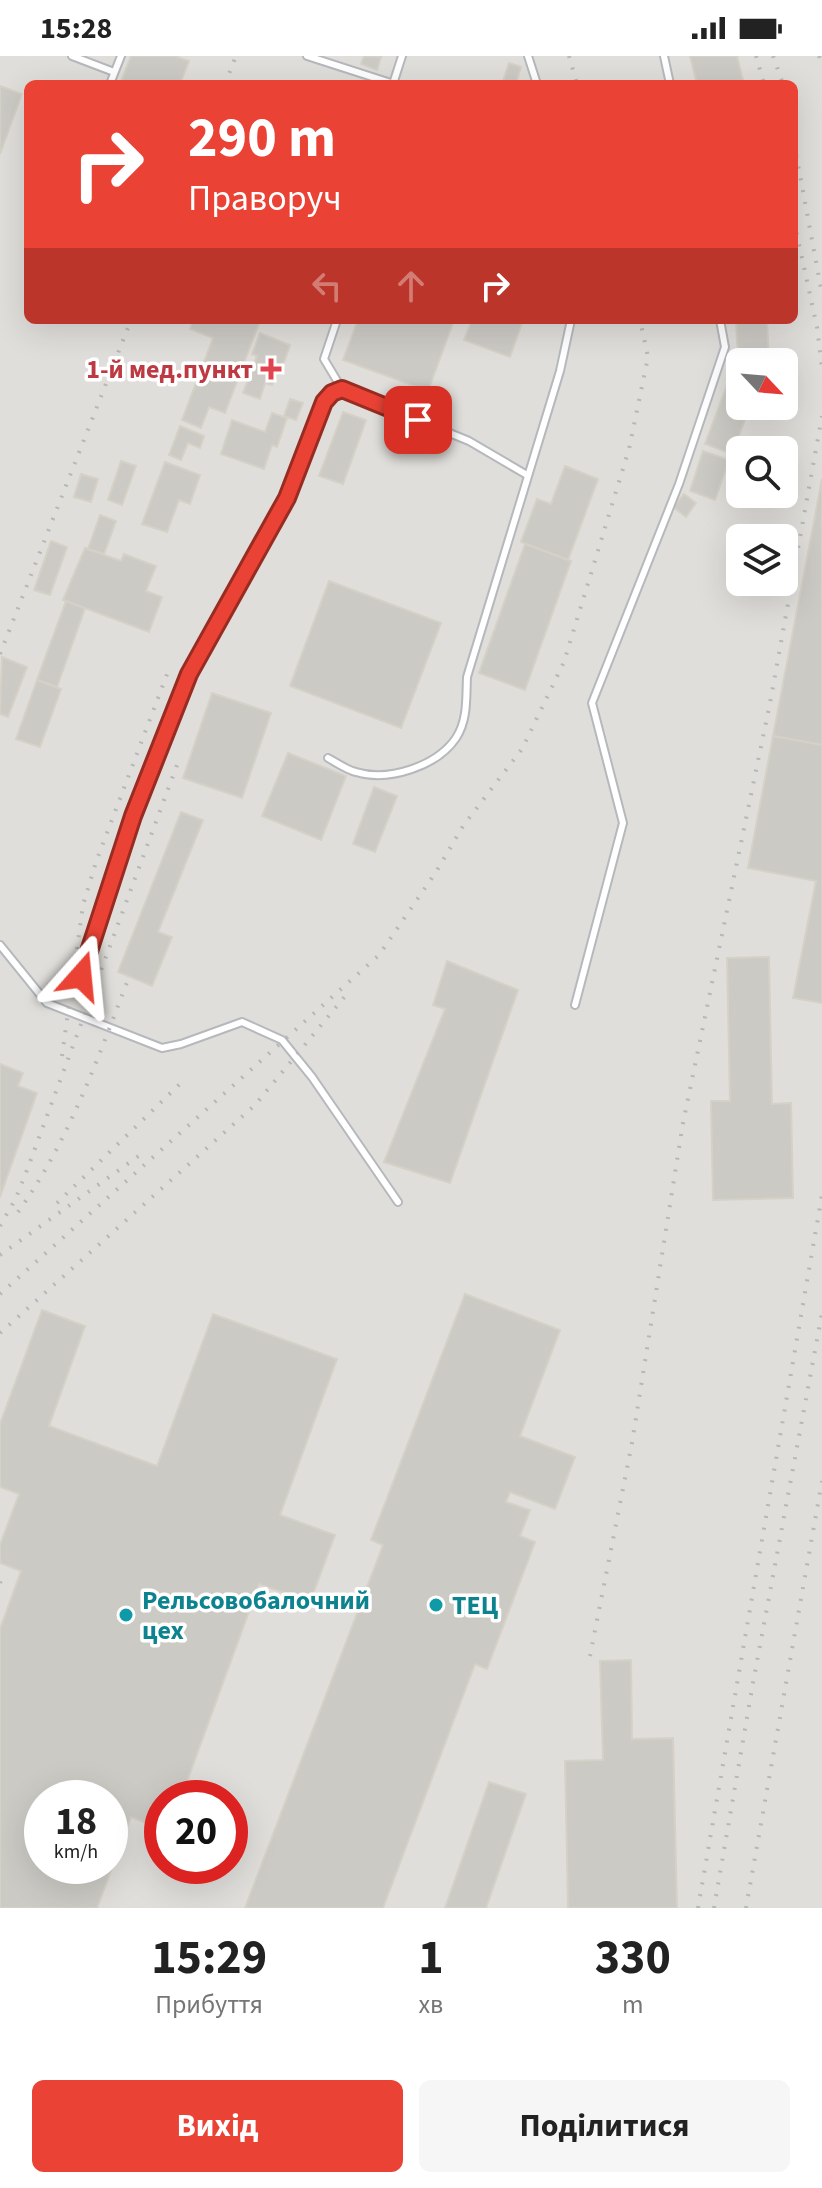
<!DOCTYPE html>
<html lang="uk">
<meta charset="utf-8">
<style>
:root{--surface:#fff;--page:#f6f6f6;--text:#222;--muted:#767676;--accent:#ea4335}
body{margin:0;font-family:"Source Sans 3",sans-serif;background:var(--page);color:var(--text);height:100vh;display:flex;flex-direction:column;font-size:30px;white-space:nowrap}
*{box-sizing:border-box;margin:0}
p{font-size:26px;color:var(--muted)}
.icon{flex:none;width:44px;height:44px;fill:none;stroke:currentColor;stroke-width:2;stroke-linecap:round;stroke-linejoin:round}
.map{position:relative;height:1852px;overflow:hidden}
.panel{display:flex;flex-direction:column;background:var(--surface);flex:1}
.panel>*{flex:none}
.guide{position:absolute;left:24px;top:24px;width:774px;height:244px;border-radius:12px;box-shadow:0 8px 32px #0002;background:#ea4335;color:#fff;overflow:hidden}
.needle{width:52px;rotate:116deg}
.controls{position:absolute;left:726px;top:292px;display:grid;gap:16px}
.controls a{display:grid;place-items:center;width:72px;height:72px;border-radius:12px;background:var(--surface);box-shadow:0 8px 32px #0002;font-size:40px}
.speed{position:absolute;left:24px;top:1724px;display:flex;gap:16px;font-size:40px;font-weight:700;text-align:center}
.speed>*{display:grid;place-content:center;width:104px;height:104px;border-radius:50%;background:var(--surface);box-shadow:0 8px 32px #0002;line-height:1}
.speed small{font-size:20px;font-weight:400}
.speed .limit{border:12px solid #d22;background:#fff;color:#111}
.pin{position:absolute;display:grid;place-items:center;width:68px;height:68px;color:#fff;margin:-34px;border-radius:16px;box-shadow:0 4px 12px #0006}
.me{position:absolute;width:88px;margin:-44px;rotate:18deg;stroke-linejoin:round;filter:drop-shadow(0 0 6px #0008)}
.turn{display:flex;align-items:center;gap:28px;height:168px;padding:0 32px;font-size:36px}
.turn .icon{width:104px;height:104px;stroke-width:2.5}
.turn b{display:block;font-size:56px;line-height:68px}
.lanes{display:flex;align-items:center;height:76px;padding:0 32px;background:#0003;justify-content:center;gap:40px;direction:ltr}
.lanes .off{opacity:.35}
.eta{display:flex;justify-content:space-evenly;align-items:center;height:136px;text-align:center}
.eta b{font-size:48px;font-weight:700;line-height:56px}
.primary-button{display:flex;gap:16px;margin-top:auto;padding:16px 32px}
.primary-button a{flex:1;height:92px;border-radius:12px;background:var(--accent);color:#fff;font-size:32px;font-weight:700;line-height:92px;text-align:center}
.primary-button a+a{background:var(--page);color:var(--text)}
.status{display:flex;justify-content:space-between;align-items:center;height:56px;padding:0 40px;background:var(--surface);direction:ltr}
.status svg{height:22px;fill:currentColor}
.map>svg:first-child{display:block}
</style>
<div class="status"><b>15:28</b><svg viewBox="0 0 49 12"><path d="M0 12V9h3v3zM5 12V6h3v6zM10 12V3h3v9zM15 12V0h3v12zM26 1h20v11H26zM47 4h2v5h-2z"/></svg></div>
<div class="map">
<svg width="822" height="1852" viewBox="0 0 822 1852">
<rect width="100%" height="100%" fill="#f1efe8"/>
<path fill="#e0deda" fill-rule="evenodd" d="M 0,0 L 822,0 L 822,1852 L 0,1852 ZM 28,28 L 794,28 L 794,264 L 28,264 ZM 740,306 L 784,306 L 784,350 L 740,350 ZM 740,394 L 784,394 L 784,438 L 740,438 ZM 740,482 L 784,482 L 784,526 L 740,526 ZM 42,1742 L 110,1742 L 110,1810 L 42,1810 ZM 162,1742 L 230,1742 L 230,1810 L 162,1810 Z"/>
<g fill="#cccac5" stroke="#d6d1c6" stroke-width="2" fill-rule="evenodd">
<polygon points="131,0 175,0 189,5 180,28 120,28"/>
<polygon points="364,0 381,1 377,14 361,8"/>
<polygon points="690,0 737,0 744,28 697,28"/>
<polygon points="509,7 521,11 516,28 502,28"/>
<polygon points="0,30 22,38 0,98"/>
<polygon points="193,264 260,265 225,357 209,351 201,372 182,364 213,282 190,273"/>
<polygon points="358,264 454,264 428,335 343,304"/>
<polygon points="472,264 523,264 510,301 464,284"/>
<polygon points="736,264 767,264 769,303 738,304"/>
<polygon points="260,277 290,289 280,318 277,317 272,329 265,327 260,343 243,337 257,300 252,298"/>
<polygon points="733,313 740,316 740,350 750,350 732,398 705,388"/>
<polygon points="290,343 303,347 296,364 284,360"/>
<polygon points="343,356 366,364 343,428 319,420"/>
<polygon points="272,357 287,362 277,391 272,389 264,413 221,398 232,364 265,376"/>
<polygon points="180,370 204,380 200,392 188,387 181,404 169,399"/>
<polygon points="703,395 729,404 715,444 690,435"/>
<polygon points="121,405 136,410 122,449 108,444"/>
<polygon points="165,406 200,419 190,448 179,444 167,476 142,468"/>
<polygon points="565,410 598,423 568,504 521,486 537,443 551,448"/>
<polygon points="81,418 98,423 91,446 74,441"/>
<polygon points="822,423 822,689 773,680"/>
<polygon points="684,438 696,447 686,461 673,451"/>
<polygon points="100,459 116,465 104,498 88,493"/>
<polygon points="51,485 67,491 50,539 34,534"/>
<polygon points="525,488 571,505 525,634 479,617"/>
<polygon points="85,492 121,505 124,498 156,510 146,535 162,541 149,576 63,544"/>
<polygon points="329,525 441,567 401,672 290,630"/>
<polygon points="66,545 85,552 57,631 37,624"/>
<polygon points="2,601 27,611 8,661 0,658"/>
<polygon points="37,624 61,633 40,691 16,683"/>
<polygon points="212,637 271,657 242,742 183,722"/>
<polygon points="773,680 822,689 822,947 793,942 816,825 748,812"/>
<polygon points="288,697 346,720 321,784 262,760"/>
<polygon points="374,731 397,740 375,796 353,788"/>
<polygon points="181,756 203,764 158,876 172,881 152,930 118,916"/>
<polygon points="769,901 772,1048 791,1047 793,1142 713,1144 711,1045 730,1045 727,902"/>
<polygon points="447,905 518,934 450,1127 384,1106 445,953 433,949"/>
<polygon points="0,1008 23,1017 18,1030 37,1037 0,1141"/>
<polygon points="465,1238 560,1274 520,1380 575,1401 555,1453 510,1436 506,1446 530,1454 520,1480 535,1486 487,1613 475,1608 383,1852 245,1852 383,1489 371,1484"/>
<path d="M 42,1254 L 85,1270 L 49,1370 L 157,1410 L 213,1258 L 337,1303 L 280,1459 L 335,1479 L 310,1546 L 259,1528 L 181,1742 L 162,1742 L 162,1773 L 131,1761 L 97,1852 L 0,1852 L 0,1573 L 21,1515 L 0,1507 L 0,1489 L 19,1438 L 0,1431 L 0,1368 ZM 42,1742 L 110,1742 L 110,1810 L 42,1810 Z"/>
<polygon points="631,1604 632,1683 673,1682 677,1852 568,1852 565,1705 603,1704 600,1605"/>
<polygon points="489,1726 526,1738 486,1852 445,1852"/>
</g>
<g fill="none" stroke-linecap="round" stroke-linejoin="round">
<defs>
<g id="lane">
<polyline points="72,0 114,16"/>
<polyline points="307,0 394,28"/>
<polyline points="528,0 537,28"/>
<polyline points="664,0 670,28"/>
<polyline points="110,28 121,0"/>
<polyline points="393,28 402,0"/>
<polyline points="342,333 469,385 527,419"/>
<path d="M 328,702 C 337,707 347,714 356,716 C 389,726 437,710 456,682 C 468,664 466,641 467,621 L 560,315 L 571,264"/>
<polyline points="0,889 47,947 162,992 181,988 242,966 282,984 312,1021 398,1146"/>
<polyline points="81,920 133,760 189,618 287,442 324,346 332,337 342,333 324,303 337,264"/>
<polyline points="575,949 623,767 592,647 679,428 725,291 720,264"/>
</g>
</defs>
<use href="#lane" stroke="#b5b8bc" stroke-width="10"/>
<use href="#lane" stroke="#fff" stroke-width="6"/>
<g stroke="#b6b7b8" stroke-width="4" stroke-dasharray="2 10" stroke-linecap="butt">
<polyline points="569,0 577,28"/>
<polyline points="756,0 764,28"/>
<polyline points="773,0 783,28"/>
<polyline points="819,0 822,8"/>
<polyline points="225,28 236,0"/>
<polyline points="794,87 822,238"/>
<polyline points="794,165 817,271 822,312"/>
<polyline points="0,598 131,264"/>
<polyline points="62,1000 83,849 96,806 169,613"/>
<polyline points="57,1147 186,1022"/>
<path d="M 18,1156 C 69,1085 98,1002 129,921"/>
<polyline points="0,1170 16,1142 27,1114 180,701"/>
<polyline points="0,1199 140,1099"/>
<polyline points="0,1238 379,899 436,816 463,770 522,693 564,606 629,393 648,301 640,264"/>
<polyline points="0,1277 255,1049 346,939"/>
<polyline points="0,1527 1,1524"/>
<polyline points="590,1600 632,1387 683,1067 770,647 822,360"/>
<polyline points="698,1852 822,1139"/>
<polyline points="714,1852 753,1627 822,1257"/>
<polyline points="746,1852 822,1425"/>
</g>
</g>
<g fill="none" stroke-linecap="round" stroke-linejoin="round">
<defs>
<polyline id="route" points="81,920 133,760 189,618 287,442 324,346 332,337 342,333 418,364"/>
</defs>
<use href="#route" stroke="#982c22" stroke-width="20"/>
<use href="#route" stroke="#ea4335" stroke-width="14"/>
</g>
<path fill="#e0444e" stroke="#fff" stroke-width="3" d="M267 301h8v8h8v8h-8v8h-8v-8h-8v-8h8z"/>
<g fill="#0f9aa8" stroke="#fff" stroke-width="3">
<circle cx="436" cy="1549" r="8"/>
<circle cx="126" cy="1559" r="8"/>
</g>
<g text-anchor="middle" stroke-width="7" stroke-linejoin="round" paint-order="stroke">
<g font-size="26" font-weight="bold" fill="#be3a42" stroke="#fff" text-anchor="end">
<text x="253" y="322">1-й мед.пункт</text>
</g>
<g font-size="26" font-weight="bold" fill="#0d838f" stroke="#fff" text-anchor="start">
<text x="142" y="1553">Рельсовобалочний<tspan x="142" dy="30">цех</tspan></text>
<text x="452" y="1558">ТЕЦ</text>
</g>
</g>
</svg>
<div class="controls">
<a><svg class="needle" viewBox="-14 -14 28 28"><path d="M0-13l5 13h-10z" fill="#e53935"/><path d="M0 13l5-13h-10z" fill="#767676"/></svg></a>
<a><svg class="icon" aria-label="search" viewBox="0 0 24 24"><circle cx="10" cy="10" r="6"/><path d="M15 15l6 6"/></svg></a>
<a><svg class="icon" aria-label="layers" viewBox="0 0 24 24"><path d="M12 4l9 5-9 5-9-5zM3 14l9 5 9-5"/></svg></a>
</div>
<div class="speed"><div>18<small>km/h</small></div><div class="limit">20</div></div>
<div class="pin" style="left:418px;top:364px;background:#d93025"><svg class="icon" aria-label="arrive" viewBox="0 0 24 24"><path d="M6 21V4h12l-3 4 3 4H6"/></svg></div>
<svg class="me" style="left:81px;top:920px" viewBox="-20 -20 40 40"><path d="M0-17L14 15 0 8-14 15z" fill="#ea4335" stroke="#fff" stroke-width="4"/></svg>
<div class="guide">
<div class="turn"><svg class="icon" aria-label="right" viewBox="0 0 24 24"><path d="M7 20v-9h11M14 6l5 5-5 5"/></svg><div><b>290 m</b>Праворуч</div></div>
<div class="lanes"><svg class="icon off" aria-label="left" viewBox="0 0 24 24"><path d="M17 20v-9H6M10 6l-5 5 5 5"/></svg><svg class="icon off" aria-label="ahead" viewBox="0 0 24 24"><path d="M12 20V5M6 11l6-6 6 6"/></svg><svg class="icon" aria-label="right" viewBox="0 0 24 24"><path d="M7 20v-9h11M14 6l5 5-5 5"/></svg></div>
</div>
</div>
<section class="panel">
<div class="eta">
<div><b>15:29</b><p>Прибуття</p></div>
<div><b>1</b><p>хв</p></div>
<div><b>330</b><p>m</p></div>
</div>
<div class="primary-button"><a>Вихід</a><a>Поділитися</a></div>
</section>
